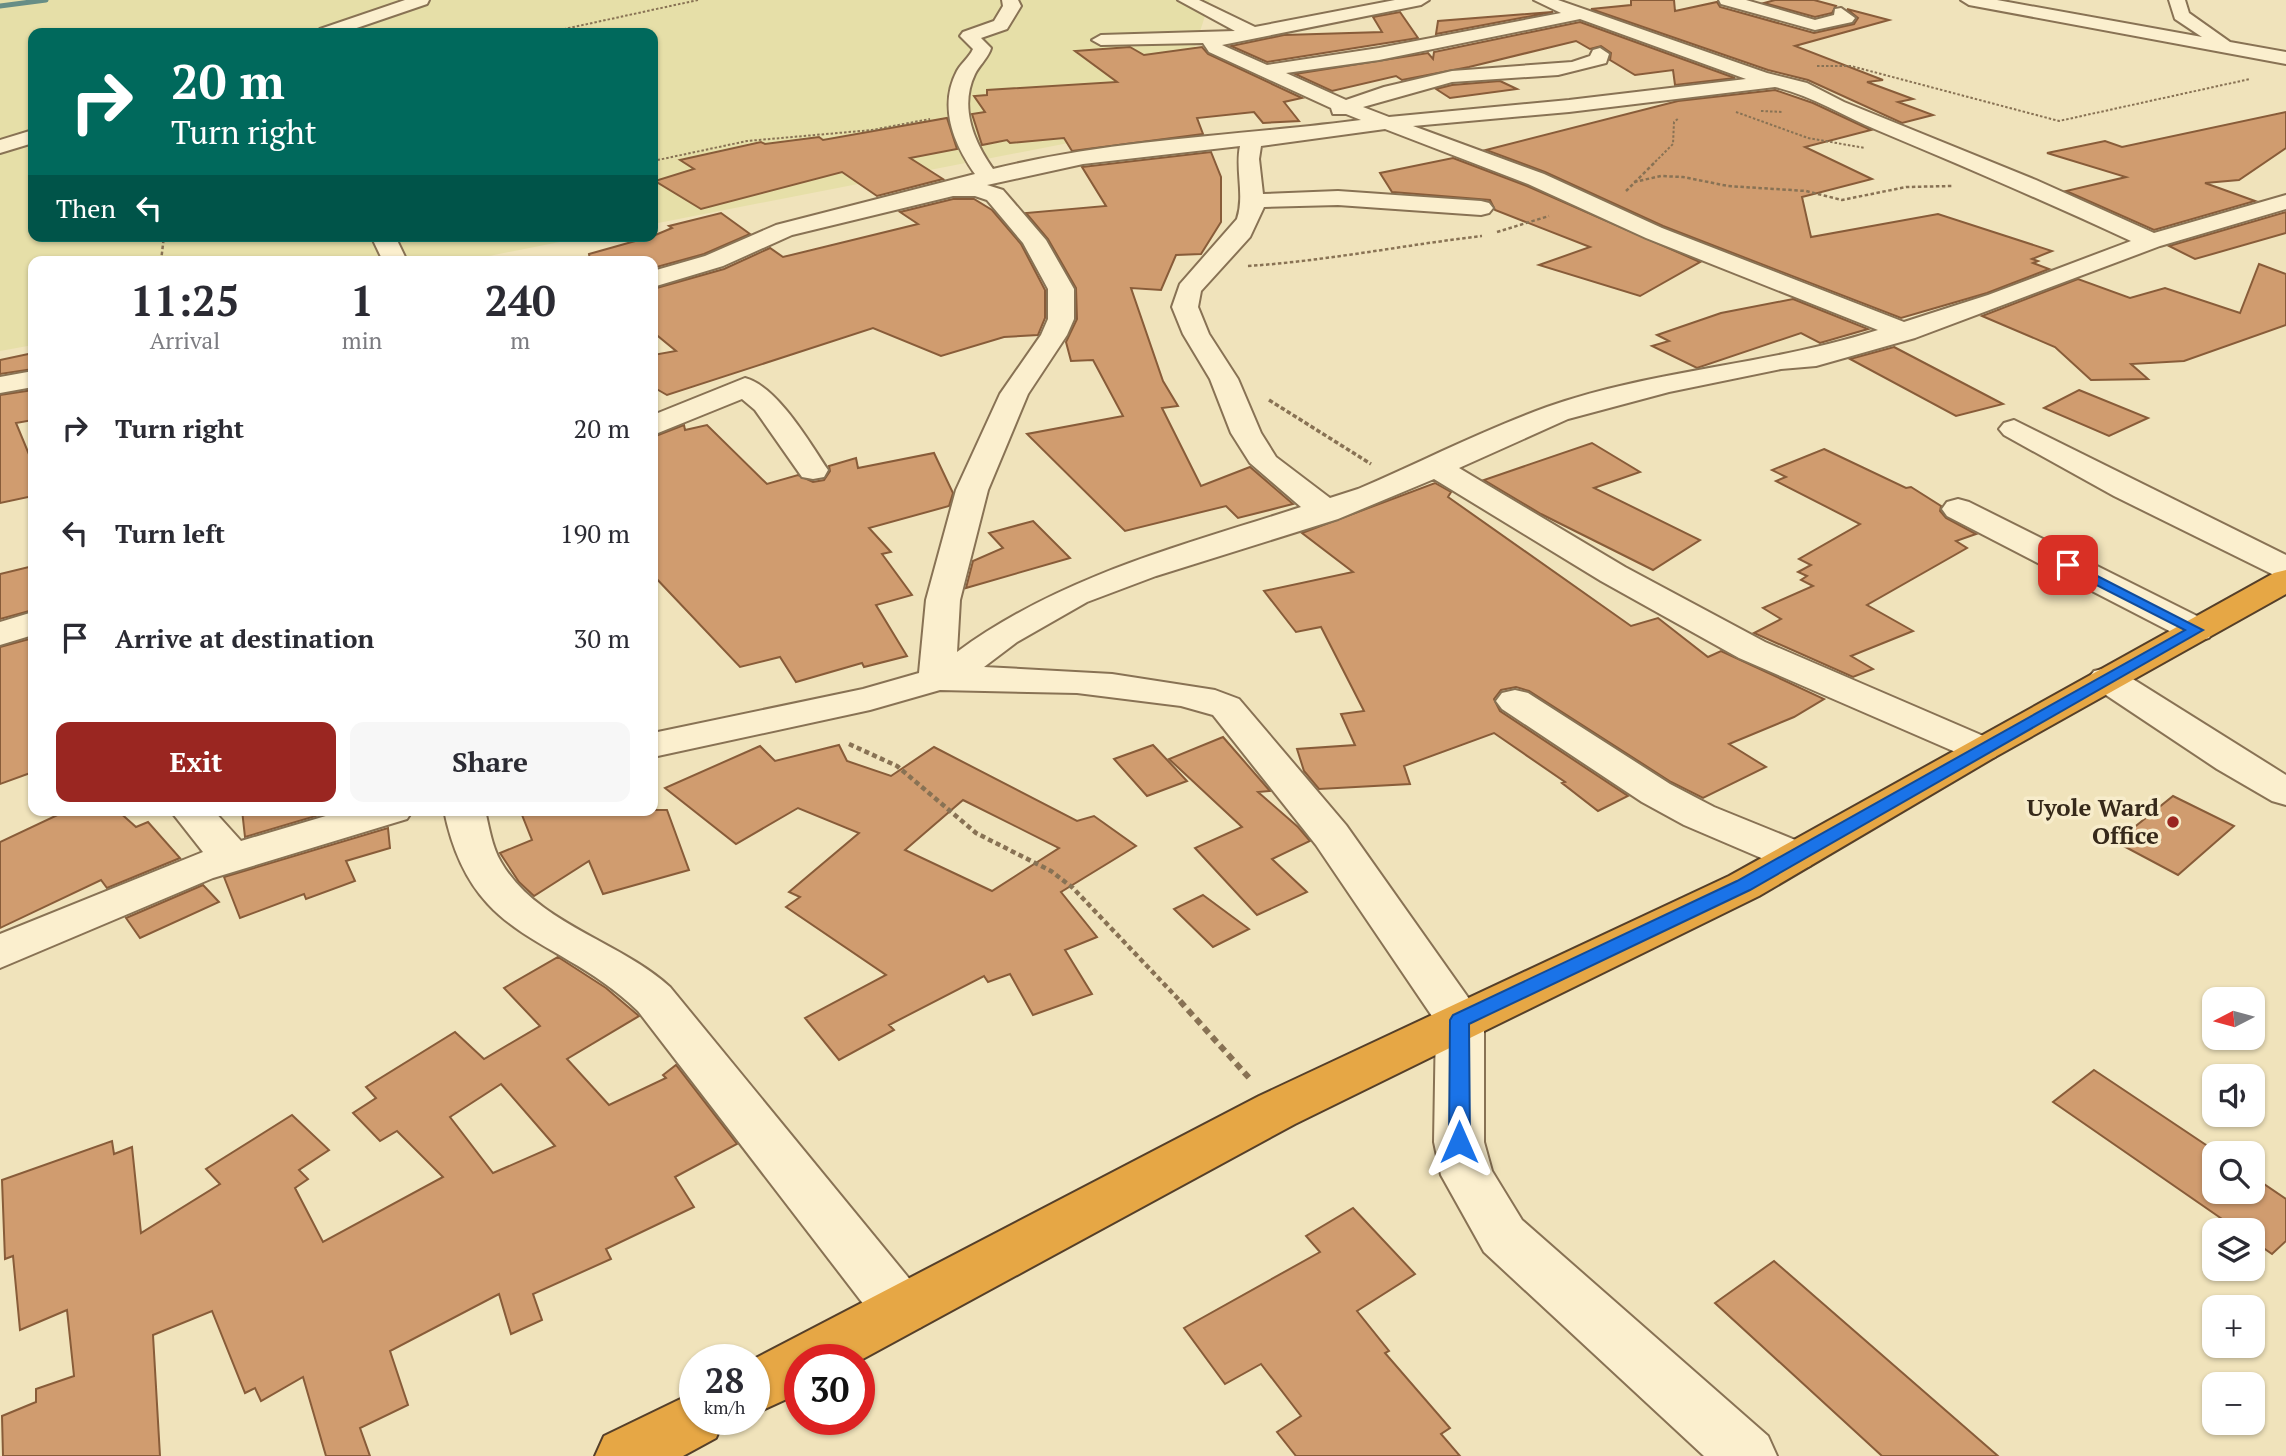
<!DOCTYPE html>
<meta charset="utf-8">
<style>
:root{--surface:#fff;--page:#f7f7f7;--text:#2b2b33;--muted:#7c7c81;--accent:#9a2621}
body{margin:0;font-family:"PT Serif",serif;background:var(--page);color:var(--text);height:100vh;display:flex;flex-direction:column;font-size:26px;white-space:nowrap}
*{box-sizing:border-box;margin:0}
p{font-size:23px;color:var(--muted)}
.icon{flex:none;width:38px;height:38px;fill:none;stroke:currentColor;stroke-width:2;stroke-linecap:round;stroke-linejoin:round}
.map{position:relative;flex:1;overflow:hidden}
.details{position:absolute;left:28px;top:256px;width:630px;height:560px;display:flex;flex-direction:column;background:var(--surface);border-radius:14px;box-shadow:0 2px 5px #0004}
.details>*{flex:none}
.banner{position:absolute;left:28px;top:28px;width:630px;height:214px;border-radius:14px;box-shadow:0 2px 5px #0004;background:#00695c;color:#fff;overflow:hidden}
.needle{width:46px;rotate:264deg}
.buttons{position:absolute;left:2202px;top:987px;display:grid;gap:14px}
.buttons a{display:grid;place-items:center;width:63px;height:63px;border-radius:14px;background:var(--surface);box-shadow:0 2px 5px #0004;font-size:35px}
.speed{position:absolute;left:679px;top:1344px;display:flex;gap:14px;font-size:35px;font-weight:700;text-align:center}
.speed>*{display:grid;place-content:center;width:91px;height:91px;border-radius:50%;background:var(--surface);box-shadow:0 2px 5px #0004;line-height:1}
.speed small{font-size:18px;font-weight:400}
.speed .limit{border:10px solid #d22;background:#fff;color:#111}
.pin{position:absolute;display:grid;place-items:center;width:60px;height:60px;color:#fff;margin:-30px;border-radius:14px;box-shadow:0 4px 10px #0006}
.me{position:absolute;width:77px;margin:-38px;rotate:0deg;stroke-linejoin:round;filter:drop-shadow(0 0 5px #0008)}
.turn{display:flex;align-items:center;gap:24px;height:147px;padding:0 28px;font-size:32px}
.turn .icon{width:91px;height:91px;stroke-width:2.5}
.turn b{display:block;font-size:49px;line-height:60px}
.then{display:flex;align-items:center;height:66px;padding:0 28px;background:#0003;gap:14px;font-size:26px}
.eta{display:flex;justify-content:space-evenly;align-items:center;height:119px;text-align:center}
.eta b{font-size:42px;font-weight:600;line-height:49px}
.button{display:flex;gap:14px;margin-top:auto;padding:14px 28px}
.button a{flex:1;height:80px;border-radius:14px;background:var(--accent);color:#fff;font-size:28px;font-weight:600;line-height:80px;text-align:center}
.button a+a{background:var(--page);color:var(--text)}
ul{padding:0;list-style:none}
li{display:flex;align-items:center;gap:21px;height:105px;padding:0 28px}
li div{flex:1}
li b{display:block;font-size:26px}
li em{font-style:normal}
.map>svg:first-child{display:block}
</style>
<div class="map">
<svg width="2286" height="1456" viewBox="0 0 2286 1456">
<rect width="100%" height="100%" fill="#f0e3bb"/>
<polygon fill="#e6dfa8" points="0,0 1210,0 1171,123 653,224 653,33 33,33 33,236 590,236 464,261 33,261 33,345 0,351"/>
<g fill="none" stroke-linecap="round" stroke-linejoin="round">
<polyline stroke="#678e86" stroke-width="5" points="0,6 46,0"/>
</g>
<g fill="#d09c6f" stroke="#885c39" stroke-width="2" fill-rule="evenodd">
<polygon points="1631,0 1674,0 1675,11 1717,2 1720,7 1814,33 1854,24 1858,18 1847,9 1889,20 1795,46 1883,80 1867,82 1913,99 1898,102 1933,115 1902,123 1808,80 1768,70 1591,9 1631,5"/>
<polygon points="1775,0 1814,0 1836,6 1832,13 1815,17 1764,3"/>
<polygon points="1400,12 1418,38 1267,62 1231,46 1284,35 1382,32 1373,17"/>
<polygon points="1552,12 1553,12 1436,34 1438,21"/>
<polygon points="1580,22 1735,78 1675,85 1673,70 1635,75 1610,60 1611,53 1601,46 1590,49 1576,41 1469,67 1402,80 1396,76 1332,91 1295,74 1428,53 1433,59 1434,52"/>
<polygon points="1130,47 1144,55 1202,47 1208,54 1302,98 1284,102 1299,121 1263,123 1254,112 1197,118 1203,134 1072,151 1064,138 1010,143 1007,140 982,145 972,114 985,112 974,96 987,95 987,90 1117,82 1075,51"/>
<polygon points="1500,81 1517,89 1450,98 1436,89 1452,85"/>
<polygon points="1775,90 1813,103 1871,130 1805,147 1872,179 1802,197 1811,237 1938,214 2052,251 2032,259 2038,261 2033,263 2049,269 1987,293 1901,318 1663,226 1545,172 1486,150 1678,101"/>
<polygon points="2286,112 2286,148 2239,180 2205,183 2255,201 2154,230 2066,191 2126,177 2047,153 2105,141 2122,147"/>
<polygon points="947,118 957,149 910,158 943,179 877,196 842,172 701,209 655,181 694,169 680,160 761,142 765,144 819,137 823,140"/>
<polygon points="1211,152 1221,177 1221,222 1201,254 1176,255 1161,290 1131,288 1163,381 1178,406 1162,408 1201,486 1250,467 1293,504 1238,518 1226,506 1125,531 1027,434 1123,416 1093,360 1071,361 1066,342 1077,319 1076,288 1048,239 1026,213 1106,206 1082,167"/>
<polygon points="1453,158 1527,186 1700,262 1640,296 1539,265 1590,247 1495,210 1490,200 1392,192 1380,173"/>
<polygon points="953,199 974,199 992,210 1021,244 1045,290 1045,318 1038,335 1004,337 941,356 873,328 667,395 653,387 653,355 676,351 653,332 653,289 724,269 770,248 783,257 918,224 900,212"/>
<polygon points="2286,212 2286,233 2195,259 2169,246"/>
<polygon points="721,213 750,234 704,254 653,268 653,261 590,261 589,254 653,236 672,228 669,226"/>
<polygon points="2259,264 2286,274 2286,325 2184,361 2131,364 2148,379 2091,380 2055,347 1982,316 2078,279 2130,298 2165,288 2240,313"/>
<polygon points="1793,299 1868,329 1820,343 1801,333 1697,368 1652,346 1669,341 1657,335 1721,313"/>
<polygon points="1894,347 2003,404 1956,416 1850,359"/>
<polygon points="33,353 33,369 0,374 0,360"/>
<polygon points="33,390 33,420 16,423 33,464 33,496 0,503 0,395"/>
<polygon points="2079,390 2148,418 2109,436 2044,408"/>
<polygon points="684,425 685,430 707,425 767,484 798,475 813,482 824,480 830,471 829,466 856,458 858,468 934,453 953,493 949,506 869,528 891,552 882,554 912,595 876,605 907,656 864,667 862,663 796,682 780,657 740,667 653,575 653,437"/>
<polygon points="1592,443 1640,472 1594,488 1700,540 1653,570 1541,514 1484,480"/>
<polygon points="1824,449 1906,488 1911,487 1941,506 1940,511 1946,518 1976,534 1956,541 1967,548 1867,605 1913,631 1851,656 1873,669 1853,677 1754,633 1781,619 1763,608 1813,586 1801,580 1807,576 1798,572 1811,565 1799,559 1860,524 1776,481 1786,477 1772,470"/>
<polygon points="1435,483 1451,492 1448,497 1631,626 1658,618 1708,657 1721,651 1824,699 1794,717 1729,744 1766,767 1703,798 1671,782 1529,691 1516,687 1501,690 1494,699 1500,711 1628,796 1598,811 1562,783 1565,782 1494,733 1404,766 1410,784 1319,789 1304,771 1297,749 1355,745 1341,714 1364,711 1321,627 1296,632 1264,591 1353,572 1302,533"/>
<polygon points="1033,521 1070,558 966,588 973,561 1003,548 989,533"/>
<polygon points="33,566 33,610 0,619 0,574"/>
<polygon points="33,638 33,772 0,784 0,647"/>
<polygon points="1223,737 1270,791 1258,792 1298,827 1310,841 1272,859 1307,892 1257,915 1195,848 1242,827 1169,759"/>
<path d="M 839,745 L 847,761 L 891,776 L 934,747 L 1077,821 L 1094,816 L 1136,846 L 1061,892 L 1097,937 L 1065,950 L 1092,994 L 1033,1015 L 1010,974 L 988,982 L 984,976 L 889,1025 L 894,1030 L 839,1060 L 805,1018 L 886,975 L 786,907 L 800,897 L 789,892 L 859,833 L 798,808 L 736,844 L 665,788 L 760,746 L 775,761 ZM 963,800 L 1059,848 L 992,891 L 905,850 Z"/>
<polygon points="1153,745 1187,781 1147,796 1114,759"/>
<polygon points="2173,796 2234,826 2178,875 2116,842"/>
<polygon points="68,810 117,810 136,827 148,822 180,858 107,888 101,880 0,928 0,842"/>
<polygon points="242,810 336,810 245,837"/>
<polygon points="520,810 667,810 689,870 603,894 589,861 534,896 519,882 500,853 532,840"/>
<polygon points="388,828 390,848 346,861 355,881 306,899 304,894 240,918 224,877"/>
<polygon points="203,885 219,902 140,938 126,918"/>
<polygon points="1203,895 1249,929 1213,947 1174,909"/>
<path d="M 558,957 L 606,988 L 639,1016 L 567,1059 L 609,1105 L 666,1078 L 663,1075 L 676,1065 L 737,1144 L 675,1177 L 694,1207 L 606,1249 L 611,1259 L 533,1294 L 542,1320 L 511,1334 L 499,1294 L 390,1351 L 408,1405 L 360,1428 L 370,1456 L 326,1456 L 303,1377 L 261,1401 L 255,1388 L 245,1393 L 212,1311 L 153,1335 L 160,1456 L 3,1456 L 2,1416 L 36,1402 L 36,1389 L 74,1376 L 67,1310 L 20,1330 L 13,1256 L 5,1259 L 2,1180 L 112,1141 L 114,1154 L 132,1147 L 141,1233 L 220,1184 L 206,1169 L 292,1115 L 329,1150 L 299,1170 L 308,1179 L 295,1188 L 323,1242 L 443,1177 L 397,1131 L 380,1141 L 353,1113 L 376,1098 L 366,1087 L 455,1032 L 484,1059 L 540,1026 L 504,988 ZM 501,1084 L 555,1146 L 493,1173 L 450,1117 Z"/>
<polygon points="2094,1070 2218,1153 2214,1153 2214,1192 2252,1192 2252,1176 2286,1199 2286,1241 2272,1254 2252,1240 2252,1230 2238,1230 2053,1102"/>
<polygon points="1353,1208 1415,1274 1357,1311 1389,1351 1385,1353 1450,1428 1441,1434 1460,1456 1296,1456 1277,1432 1301,1416 1261,1364 1225,1384 1184,1328 1320,1252 1306,1236"/>
<polygon points="1774,1261 1998,1456 1882,1456 1715,1303"/>
</g>
<g fill="none" stroke-linecap="round" stroke-linejoin="round">
<defs>
<g id="minor">
<polygon points="405,0 429,0 427,4 342,33 317,33 320,29"/>
<path d="M 1002,0 L 1018,0 L 1021,6 L 1007,29 L 981,38 L 991,48 L 990,51 C 986,60 979,66 975,74 C 959,107 974,142 993,169 C 1115,139 1238,136 1361,120 L 1346,114 L 1333,114 L 1331,108 L 1209,52 L 1203,43 L 1101,45 L 1092,40 L 1101,35 L 1235,31 L 1178,0 L 1199,0 L 1255,27 L 1395,0 L 1429,0 L 1421,5 L 1222,45 L 1267,65 L 1379,48 L 1561,13 L 1534,0 L 1558,0 L 1767,73 L 1807,83 L 1844,102 L 2036,180 L 2154,233 L 2286,195 L 2286,209 L 2160,246 L 1915,338 L 1816,366 L 1781,369 L 1669,392 L 1568,419 L 1459,468 L 1625,567 L 1765,642 L 1995,741 L 2001,749 L 1995,757 L 1981,761 L 1967,757 L 1739,658 L 1601,581 L 1434,479 L 1338,519 L 1156,576 L 1087,602 L 1017,642 L 984,667 L 1112,674 L 1215,690 L 1239,699 L 1346,825 L 1484,1020 L 1484,1142 L 1492,1171 L 1522,1220 L 1768,1436 L 1777,1456 L 1704,1456 L 1484,1252 L 1441,1175 L 1434,1142 L 1436,1022 L 1316,845 L 1213,715 L 1181,706 L 1077,693 L 940,690 L 870,710 L 653,757 L 653,733 L 863,689 L 919,673 L 926,600 L 956,490 L 1000,394 L 1041,335 L 1048,319 L 1048,289 L 1023,243 L 987,200 L 975,196 L 953,196 L 792,235 L 723,266 L 653,287 L 653,271 L 705,256 L 776,225 L 975,174 C 954,144 938,107 957,71 C 961,63 969,58 973,49 L 960,36 L 963,32 L 994,21 L 1003,6 ZM 1580,19 L 1746,79 L 1569,100 L 1389,117 L 1363,107 L 1452,82 L 1558,75 L 1606,63 L 1609,54 L 1600,48 L 1593,50 L 1590,56 L 1572,62 L 1452,71 L 1384,87 L 1346,100 L 1286,73 L 1379,60 ZM 1775,87 C 1810,95 1844,116 1877,130 C 1963,166 2047,202 2131,241 L 1988,295 L 1904,322 L 1662,228 L 1544,174 L 1413,126 L 1569,112 ZM 1385,129 L 1528,184 L 1646,238 L 1878,330 C 1770,365 1655,369 1547,407 C 1483,430 1421,462 1358,489 L 1330,498 L 1276,457 L 1261,433 L 1238,379 L 1209,334 L 1198,307 L 1201,291 L 1250,237 L 1264,207 L 1338,205 L 1481,215 L 1489,213 L 1493,208 L 1489,203 L 1481,201 L 1338,191 L 1263,194 L 1259,159 L 1261,146 ZM 1240,146 C 1235,170 1245,195 1237,219 L 1180,284 L 1172,307 L 1183,334 L 1210,379 L 1231,433 L 1250,463 L 1301,507 C 1181,546 1060,576 957,652 L 960,600 L 988,490 L 1028,394 L 1067,335 L 1074,319 L 1074,289 L 1046,240 L 1003,190 L 987,185 L 1083,164 Z"/>
<polygon points="1719,0 1746,0 1815,20 1834,15 1835,9 1841,8 1855,18 1852,22 1815,30 1721,4"/>
<polygon points="1961,0 1997,0 2202,37 2175,19 2169,0 2185,0 2189,13 2230,42 2286,52 2286,64 1969,5"/>
<polygon points="33,130 33,143 0,153 0,140"/>
<polygon points="371,236 395,236 407,261 383,261"/>
<polygon points="33,371 33,387 0,393 0,377"/>
<path d="M 745,378 C 777,386 810,443 828,470 L 824,477 L 813,479 L 802,477 L 755,410 L 742,399 L 653,435 L 653,415 Z"/>
<polygon points="2014,420 2286,555 2286,578 2274,575 2114,496 2004,435 1999,429 2004,423"/>
<polygon points="1958,499 1969,502 2209,622 2214,630 2209,638 2196,641 2183,638 1947,516 1942,509 1947,502"/>
<polygon points="33,612 33,635 0,645 0,622"/>
<polygon points="2107,668 2120,671 2286,775 2286,805 2272,801 2217,769 2094,687 2088,679 2094,671"/>
<polygon points="1515,690 1528,693 1670,784 1714,807 1810,846 1816,856 1810,866 1795,870 1780,866 1684,825 1642,802 1502,709 1496,701 1502,693"/>
<polygon points="170,810 213,810 241,841 346,810 413,810 407,819 213,878 0,968 0,934 203,852"/>
<path d="M 444,810 L 485,810 C 489,827 492,847 501,862 C 537,924 620,941 670,987 L 921,1293 L 929,1310 L 921,1327 L 901,1334 L 881,1327 L 638,1011 C 557,933 471,944 444,810 Z"/>
</g>
<g id="highway">
<polygon points="2286,570 2286,594 1995,757 1759,896 1295,1124 859,1361 800,1360 800,1393 754,1414 752,1360 1259,1096 1729,876 2274,573"/>
<polygon points="695,1392 695,1419 724,1419 716,1438 683,1456 595,1456 604,1436"/>
</g>
</defs>
<use href="#minor" stroke="#887254" stroke-width="4"/>
<use href="#highway" stroke="#553f29" stroke-width="4"/>
<g stroke="#887254" stroke-width="2" stroke-dasharray="2.5 2" stroke-linecap="butt">
<polyline points="546,33 698,0"/>
<polyline points="1817,66 1851,66 2059,121 2250,79"/>
<polyline points="1761,111 1783,112"/>
<polyline points="1736,112 1808,138 1865,148"/>
<polyline points="653,161 747,141 872,130 930,119"/>
<polyline points="1652,165 1673,144 1674,122 1679,118"/>
</g>
<g stroke="#887254" stroke-width="2.5" stroke-dasharray="3.5 2.5" stroke-linecap="butt">
<polyline points="1634,182 1661,176 1683,177 1728,186 1806,191 1842,200 1906,187 1953,186"/>
<polyline points="1626,191 1654,163"/>
<polyline points="1497,232 1549,216"/>
<polyline points="161,261 164,236"/>
<path d="M 1248,266 C 1326,261 1404,245 1482,236"/>
</g>
<polyline stroke="#887254" stroke-width="3.5" stroke-dasharray="4.5 2.5" stroke-linecap="butt" points="1269,400 1371,464"/>
<polyline stroke="#887254" stroke-width="4.5" stroke-dasharray="5 3.5" stroke-linecap="butt" points="849,744 897,766 976,833 1051,871 1073,888 1182,1003"/>
<polyline stroke="#887254" stroke-width="6" stroke-dasharray="7 5" stroke-linecap="butt" points="1180,1001 1251,1080"/>
<use href="#minor" fill="#fbefce" fill-rule="evenodd"/>
<use href="#highway" fill="#e6a745" fill-rule="evenodd"/>
</g>
<polygon fill="#1a73e8" stroke="#114b97" stroke-width="2" points="2068,561 2203,630 1750,890 1469,1024 1470,1142 1467,1148 1452,1148 1449,1142 1450,1020 1453,1015 1737,881 2185,630 2063,568 2061,565"/>
<circle fill="#9a2621" stroke="#f7eccb" stroke-width="2.5" cx="2173" cy="822" r="7"/>
<g text-anchor="middle" stroke-width="7" stroke-linejoin="round" paint-order="stroke">
<g font-size="24" font-weight="bold" fill="#36291a" stroke="#f7eccb" text-anchor="end">
<text x="2159" y="816">Uyole Ward<tspan x="2159" dy="28">Office</tspan></text>
</g>
</g>
</svg>
<div class="buttons">
<a><svg class="needle" viewBox="-14 -14 28 28"><path d="M0-13l5 13h-10z" fill="#e53935"/><path d="M0 13l5-13h-10z" fill="#7c7c81"/></svg></a>
<a><svg class="icon" aria-label="sound" viewBox="0 0 24 24"><path d="M4 9h4l5-4v14l-5-4H4zM17 9q2 3 0 6"/></svg></a>
<a><svg class="icon" aria-label="search" viewBox="0 0 24 24"><circle cx="10" cy="10" r="6"/><path d="M15 15l6 6"/></svg></a>
<a><svg class="icon" aria-label="layers" viewBox="0 0 24 24"><path d="M12 4l9 5-9 5-9-5zM3 14l9 5 9-5"/></svg></a>
<a>+</a>
<a>−</a>
</div>
<div class="speed"><div>28<small>km/h</small></div><div class="limit">30</div></div>
<div class="pin" style="left:2068px;top:565px;background:#d93025"><svg class="icon" aria-label="arrive" viewBox="0 0 24 24"><path d="M6 21V4h12l-3 4 3 4H6"/></svg></div>
<svg class="me" style="left:1459px;top:1142px" viewBox="-20 -20 40 40"><path d="M0-17L14 15 0 8-14 15z" fill="#1a73e8" stroke="#fff" stroke-width="4"/></svg>
<div class="banner">
<div class="turn"><svg class="icon" aria-label="right" viewBox="0 0 24 24"><path d="M7 20v-9h11M14 6l5 5-5 5"/></svg><div><b>20 m</b>Turn right</div></div>
<div class="then">Then<svg class="icon" aria-label="left" viewBox="0 0 24 24"><path d="M17 20v-9H6M10 6l-5 5 5 5"/></svg></div>
</div>
<section class="details">
<div class="eta">
<div><b>11:25</b><p>Arrival</p></div>
<div><b>1</b><p>min</p></div>
<div><b>240</b><p>m</p></div>
</div>
<ul>
<li><svg class="icon" aria-label="right" viewBox="0 0 24 24"><path d="M7 20v-9h11M14 6l5 5-5 5"/></svg><div><b>Turn right</b></div><em>20 m</em></li>
<li><svg class="icon" aria-label="left" viewBox="0 0 24 24"><path d="M17 20v-9H6M10 6l-5 5 5 5"/></svg><div><b>Turn left</b></div><em>190 m</em></li>
<li><svg class="icon" aria-label="arrive" viewBox="0 0 24 24"><path d="M6 21V4h12l-3 4 3 4H6"/></svg><div><b>Arrive at destination</b></div><em>30 m</em></li>
</ul>
<div class="button"><a>Exit</a><a>Share</a></div>
</section>
</div>
